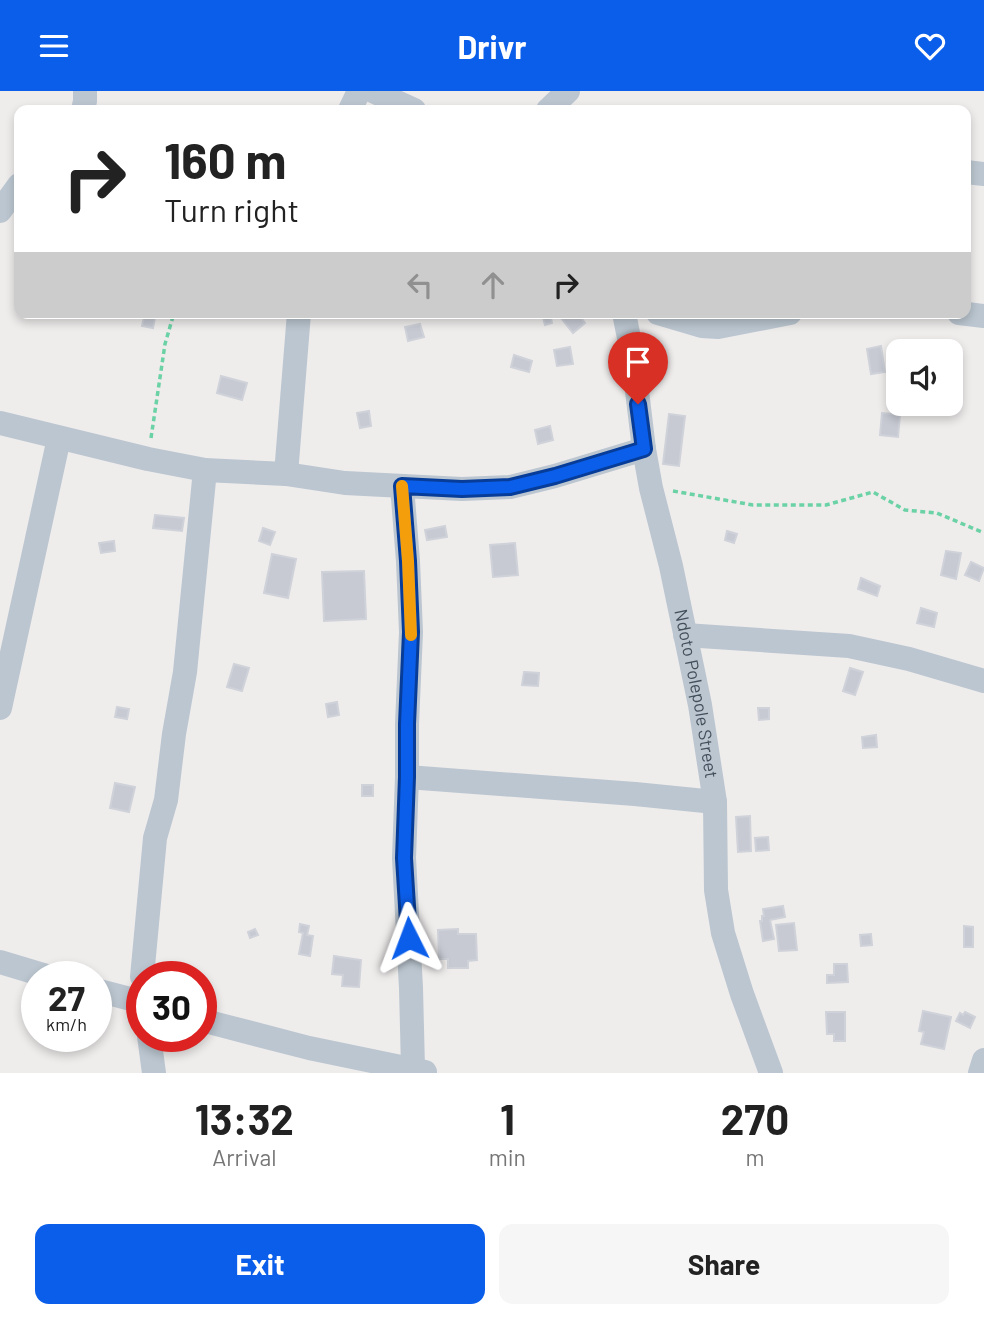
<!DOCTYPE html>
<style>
:root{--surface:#fff;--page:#f6f6f6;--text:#222;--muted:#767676;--accent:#0b5eea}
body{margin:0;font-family:Barlow,sans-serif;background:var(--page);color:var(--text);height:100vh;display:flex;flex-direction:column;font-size:26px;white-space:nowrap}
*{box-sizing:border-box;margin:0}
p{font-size:23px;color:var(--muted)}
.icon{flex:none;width:38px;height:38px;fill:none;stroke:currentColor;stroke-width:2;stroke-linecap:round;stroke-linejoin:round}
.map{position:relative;height:982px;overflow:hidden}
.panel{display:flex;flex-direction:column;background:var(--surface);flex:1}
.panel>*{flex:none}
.hud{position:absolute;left:14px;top:14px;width:957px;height:214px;border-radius:14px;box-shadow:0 4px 10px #0003;background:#fff;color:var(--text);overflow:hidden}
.tools{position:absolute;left:886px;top:248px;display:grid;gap:14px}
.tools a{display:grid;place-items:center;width:77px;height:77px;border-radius:14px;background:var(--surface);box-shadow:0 4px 10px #0003;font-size:35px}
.speed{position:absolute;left:21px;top:870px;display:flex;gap:14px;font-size:35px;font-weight:700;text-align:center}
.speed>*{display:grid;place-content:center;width:91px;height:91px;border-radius:50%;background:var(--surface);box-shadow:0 4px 10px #0003;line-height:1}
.speed small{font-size:18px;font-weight:400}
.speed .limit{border:10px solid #d22;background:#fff;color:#111}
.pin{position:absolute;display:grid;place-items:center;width:60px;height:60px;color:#fff;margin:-72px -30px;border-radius:50% 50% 50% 0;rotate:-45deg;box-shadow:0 0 7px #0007}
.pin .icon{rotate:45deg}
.me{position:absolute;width:77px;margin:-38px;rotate:357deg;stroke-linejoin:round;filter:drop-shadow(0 0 5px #0008)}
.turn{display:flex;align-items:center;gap:24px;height:147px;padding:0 35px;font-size:32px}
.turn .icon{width:91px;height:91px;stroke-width:2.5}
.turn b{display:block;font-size:49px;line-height:60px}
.lanes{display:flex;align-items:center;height:66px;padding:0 35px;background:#0003;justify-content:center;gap:35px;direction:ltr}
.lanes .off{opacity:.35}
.eta{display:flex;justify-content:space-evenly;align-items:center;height:119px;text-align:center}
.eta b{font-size:42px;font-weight:700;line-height:49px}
.action{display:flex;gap:14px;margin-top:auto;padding:14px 35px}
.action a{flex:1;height:80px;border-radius:14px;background:var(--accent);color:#fff;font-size:28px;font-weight:700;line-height:80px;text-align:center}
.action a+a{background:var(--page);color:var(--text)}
header{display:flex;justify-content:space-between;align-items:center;height:91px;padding:0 35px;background:var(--accent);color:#fff;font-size:32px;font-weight:700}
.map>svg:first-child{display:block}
</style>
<header><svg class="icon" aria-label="menu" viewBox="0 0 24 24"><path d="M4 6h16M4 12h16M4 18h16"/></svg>Drivr<svg class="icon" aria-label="heart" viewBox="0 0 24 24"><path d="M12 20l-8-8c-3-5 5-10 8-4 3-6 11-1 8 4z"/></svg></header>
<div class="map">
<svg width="984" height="982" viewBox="0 0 984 982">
<rect width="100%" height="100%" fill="#efecec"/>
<g fill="#c7cad3" stroke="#cfd2d9" stroke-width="2">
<polygon points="145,222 156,222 153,237 142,235"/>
<polygon points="550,222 552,232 545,234 542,223"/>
<polygon points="557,222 578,222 585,232 573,242"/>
<polygon points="420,233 424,246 408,250 405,236"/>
<polygon points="881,255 885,281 871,283 867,258"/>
<polygon points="570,256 573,273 557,275 554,259"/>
<polygon points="514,264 532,270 529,281 511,276"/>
<polygon points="221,285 247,292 242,309 217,302"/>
<polygon points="369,320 371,335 360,337 357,322"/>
<polygon points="882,322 900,324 898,346 880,344"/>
<polygon points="669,323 685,325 679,375 663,373"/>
<polygon points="550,335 553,349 538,353 535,339"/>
<polygon points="155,424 184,427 182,440 153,437"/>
<polygon points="445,435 447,446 427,449 425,439"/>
<polygon points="263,437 275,441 270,454 259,450"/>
<polygon points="727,440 737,443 734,452 725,449"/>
<polygon points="114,450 115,460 101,462 99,452"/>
<polygon points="515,452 518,484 493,486 490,454"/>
<polygon points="946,460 961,462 956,488 941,484"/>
<polygon points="272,463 296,468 288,507 264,502"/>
<polygon points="971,471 984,477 979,490 965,484"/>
<polygon points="364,480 366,528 324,530 322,481"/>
<polygon points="861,487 880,495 877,505 858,498"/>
<polygon points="921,517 937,522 934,536 917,532"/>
<polygon points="234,573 249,577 242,600 227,596"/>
<polygon points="850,577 863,581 855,604 843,600"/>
<polygon points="524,581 539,582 538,595 522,594"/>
<polygon points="337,611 339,624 328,626 326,613"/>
<polygon points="117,616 129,618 127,628 115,626"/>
<polygon points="758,617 769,617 769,628 759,629"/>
<polygon points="876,644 877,656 863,657 862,646"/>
<polygon points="115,692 135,696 129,721 110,717"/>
<rect x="362" y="694" width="11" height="11"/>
<polygon points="750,725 751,760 738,761 736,726"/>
<polygon points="768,746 769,759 756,760 755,747"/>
<polygon points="783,815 785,826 770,829 774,848 763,850 760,830 762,830 762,825 764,825 763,818"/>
<polygon points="794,832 797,859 779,860 776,834"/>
<polygon points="300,833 309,835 307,844 313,845 310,865 299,863 303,842 299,841"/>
<polygon points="964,835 973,836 973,856 964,856"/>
<polygon points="255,838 258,844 250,847 248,841"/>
<polygon points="458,838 458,843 476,843 477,869 468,870 468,877 448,877 448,868 439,868 438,839"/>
<polygon points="871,843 872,854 861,855 860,844"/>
<polygon points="334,865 361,869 359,896 342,895 343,884 332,883"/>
<polygon points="834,873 847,873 848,891 827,892 827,884 834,884"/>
<polygon points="923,920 951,926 944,958 921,953 924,941 919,940"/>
<polygon points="826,921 845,921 845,950 834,950 834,943 827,943"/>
<polygon points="965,921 975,926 970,937 956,930 960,922 963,924"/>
</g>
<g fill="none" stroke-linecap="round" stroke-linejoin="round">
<g stroke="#6bd2a6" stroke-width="3.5" stroke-dasharray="5 3.5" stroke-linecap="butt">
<polyline points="151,347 165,253 174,222"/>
<polyline points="673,400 753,414 826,414 873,401 905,419 937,422 984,442"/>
</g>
<g stroke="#bbc6d0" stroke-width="24">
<polyline points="373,0 414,19"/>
<polyline points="83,19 85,10 85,0"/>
<polyline points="350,19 359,0"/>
<polyline points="548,19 568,0"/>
<polyline points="966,81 984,83"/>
<polyline points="0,120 19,94"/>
<path id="s1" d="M 624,222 L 633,267 L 644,358 L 651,397 L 671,475 L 700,614 L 715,711 L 716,799 L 723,842 L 742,903 L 771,982"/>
<polyline points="658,222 702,235 718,236 790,222"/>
<polyline points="959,222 984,225"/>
<polyline points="0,332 148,368 205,379 286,383 345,392 462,398 510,396 555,385 644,358"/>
<polyline points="286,383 299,222"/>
<polyline points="402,395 408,470 411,541 407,633 407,686 404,767 411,897 413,977"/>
<polyline points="685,544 849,555 909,568 984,590"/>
<polyline points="0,617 59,347"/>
<polyline points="407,686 635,703 715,711"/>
<polyline points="0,871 50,886"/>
<polyline points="142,886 155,747 166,709 174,643 185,581 205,379"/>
<polyline points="96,899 142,911"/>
<polyline points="201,929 309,957 425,981"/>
<polyline points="149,945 154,982"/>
<polyline points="980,982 984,969"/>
</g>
</g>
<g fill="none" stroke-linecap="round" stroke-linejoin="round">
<defs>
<polyline id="route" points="409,847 404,767 407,686 407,633 411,541 408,470 402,395 462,398 510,396 555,385 644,358 638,313"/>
</defs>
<use href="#route" stroke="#073d98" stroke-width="18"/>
<use href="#route" stroke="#0b5eea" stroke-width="12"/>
<polyline stroke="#f59e0b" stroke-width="12" points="402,395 408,470 411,544"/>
</g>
<g text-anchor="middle" stroke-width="5" stroke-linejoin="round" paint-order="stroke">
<g font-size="18" fill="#434e5b" stroke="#fff">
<text dy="6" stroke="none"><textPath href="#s1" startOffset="388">Ndoto Polepole Street</textPath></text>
</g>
</g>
</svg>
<div class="tools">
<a><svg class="icon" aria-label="sound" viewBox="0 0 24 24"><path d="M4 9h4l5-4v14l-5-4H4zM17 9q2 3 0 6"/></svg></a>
</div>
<div class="speed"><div>27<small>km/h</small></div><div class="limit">30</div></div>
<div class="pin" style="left:638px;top:313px;background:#d93025"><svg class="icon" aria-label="arrive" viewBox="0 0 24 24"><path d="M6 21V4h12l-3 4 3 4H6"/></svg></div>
<svg class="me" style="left:409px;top:847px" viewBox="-20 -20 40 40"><path d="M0-17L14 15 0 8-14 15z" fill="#0b5eea" stroke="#fff" stroke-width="4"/></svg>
<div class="hud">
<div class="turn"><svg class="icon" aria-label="right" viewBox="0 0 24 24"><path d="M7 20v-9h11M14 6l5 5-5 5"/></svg><div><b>160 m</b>Turn right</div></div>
<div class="lanes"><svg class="icon off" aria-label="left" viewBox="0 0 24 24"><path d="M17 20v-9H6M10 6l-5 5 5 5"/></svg><svg class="icon off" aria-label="ahead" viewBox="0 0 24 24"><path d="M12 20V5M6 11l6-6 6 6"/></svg><svg class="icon" aria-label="right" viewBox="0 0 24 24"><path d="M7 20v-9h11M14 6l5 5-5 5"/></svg></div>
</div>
</div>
<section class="panel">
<div class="eta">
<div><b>13:32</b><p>Arrival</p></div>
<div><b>1</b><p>min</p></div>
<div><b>270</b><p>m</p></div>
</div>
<div class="action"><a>Exit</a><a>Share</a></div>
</section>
